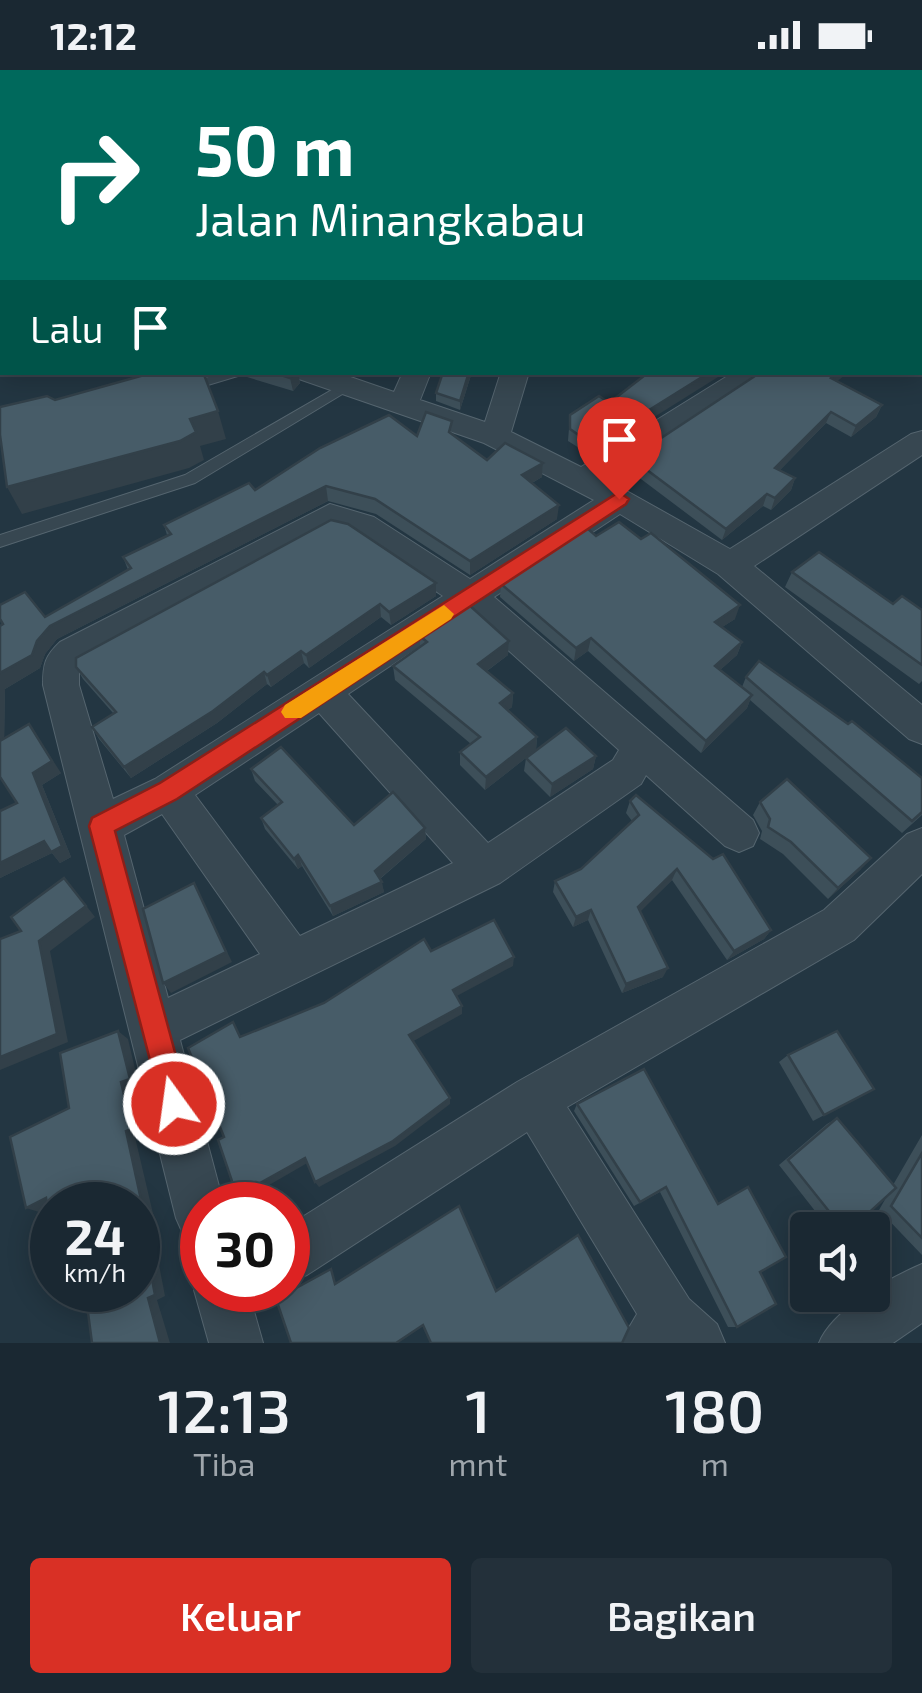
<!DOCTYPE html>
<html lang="id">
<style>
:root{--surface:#1a2832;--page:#23303a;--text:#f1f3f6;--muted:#9fa6ac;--line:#38444d;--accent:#d93025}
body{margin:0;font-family:"Exo 2",sans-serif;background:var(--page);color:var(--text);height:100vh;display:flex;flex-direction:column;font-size:38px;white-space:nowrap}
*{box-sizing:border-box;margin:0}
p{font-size:32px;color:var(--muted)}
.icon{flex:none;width:55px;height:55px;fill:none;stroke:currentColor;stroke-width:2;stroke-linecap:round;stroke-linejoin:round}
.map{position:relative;height:1273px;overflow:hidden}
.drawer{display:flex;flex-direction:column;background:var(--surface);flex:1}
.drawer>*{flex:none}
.banner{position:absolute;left:0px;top:0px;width:922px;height:305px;box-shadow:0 5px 25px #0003,0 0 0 2px var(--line);background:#00695c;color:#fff;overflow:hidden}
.buttons{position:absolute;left:790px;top:1142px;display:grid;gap:20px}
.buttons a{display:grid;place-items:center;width:100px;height:100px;border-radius:10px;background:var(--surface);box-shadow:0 5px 25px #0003,0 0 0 2px var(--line);font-size:50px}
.speed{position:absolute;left:30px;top:1112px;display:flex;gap:20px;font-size:50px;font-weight:700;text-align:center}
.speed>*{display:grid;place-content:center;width:130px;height:130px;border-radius:50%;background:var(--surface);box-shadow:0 5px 25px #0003,0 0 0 2px var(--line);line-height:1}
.speed small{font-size:25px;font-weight:400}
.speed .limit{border:15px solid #d22;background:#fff;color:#111}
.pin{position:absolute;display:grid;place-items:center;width:85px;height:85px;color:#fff;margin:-102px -42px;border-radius:50% 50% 50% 0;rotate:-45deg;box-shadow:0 0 10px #0007}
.pin .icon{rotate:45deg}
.me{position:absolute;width:110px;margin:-55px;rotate:346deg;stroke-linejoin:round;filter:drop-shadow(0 0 8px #0008)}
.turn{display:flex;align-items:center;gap:35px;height:210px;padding:0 30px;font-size:45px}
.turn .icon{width:130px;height:130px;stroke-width:2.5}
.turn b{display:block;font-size:70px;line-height:85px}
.then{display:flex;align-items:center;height:95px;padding:0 30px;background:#0003;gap:20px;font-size:38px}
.eta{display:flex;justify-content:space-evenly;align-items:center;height:170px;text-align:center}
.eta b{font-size:60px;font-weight:600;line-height:70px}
.action{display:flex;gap:20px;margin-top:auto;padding:20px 30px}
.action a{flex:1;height:115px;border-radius:10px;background:var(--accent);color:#fff;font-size:40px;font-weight:600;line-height:115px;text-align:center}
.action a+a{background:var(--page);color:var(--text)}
.status{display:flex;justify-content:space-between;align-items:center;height:70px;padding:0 50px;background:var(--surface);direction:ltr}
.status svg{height:28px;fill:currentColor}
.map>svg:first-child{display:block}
</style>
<div class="status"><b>12:12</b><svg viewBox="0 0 49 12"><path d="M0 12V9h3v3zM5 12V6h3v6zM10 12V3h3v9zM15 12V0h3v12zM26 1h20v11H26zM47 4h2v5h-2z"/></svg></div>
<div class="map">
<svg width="922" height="1273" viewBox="0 0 922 1273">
<rect width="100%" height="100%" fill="#233642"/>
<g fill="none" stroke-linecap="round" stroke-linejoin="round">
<g fill="#35556a" fill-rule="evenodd">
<polygon points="806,0 849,0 851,2 808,2"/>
<rect x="920" y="37" width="2" height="22"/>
<rect x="0" y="126" width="2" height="25"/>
</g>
<defs>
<g id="lane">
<polygon points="227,302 251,302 188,321 181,317 183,314"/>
<polygon points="349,310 354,311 354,317 195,413 0,477 0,465 185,405"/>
</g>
<g id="street">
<polygon points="0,226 2,227 2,243 0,242"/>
<path d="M 292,302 L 336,302 L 394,322 L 403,302 L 431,302 L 420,330 L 485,352 L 501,302 L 529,302 L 511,362 L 581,397 L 734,302 L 769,302 L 607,410 L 730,479 L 911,364 L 922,361 L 922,385 L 754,496 L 922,635 L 922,674 L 909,669 L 718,504 L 620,444 L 494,527 L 753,750 L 759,763 L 753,776 L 739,782 L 725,776 L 646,705 L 641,714 L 500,813 L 180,970 L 224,1135 L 202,1135 L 202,1174 L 184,1166 L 176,1148 L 43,615 C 43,594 45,586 60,572 L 330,434 L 374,447 L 470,509 L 594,430 L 484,373 L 296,308 ZM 333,459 L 351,464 L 443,526 L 155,709 L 113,729 L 79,615 L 79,598 ZM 468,544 L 619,680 L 613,690 L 488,773 L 348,624 ZM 319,643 L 453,793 L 300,866 L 195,725 ZM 162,744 L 260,884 L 168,928 L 124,765 Z"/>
<polygon points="922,758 922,804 854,870 567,1037 689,1229 717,1254 725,1273 620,1273 637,1244 527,1062 307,1205 288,1212 288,1156 517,1012 824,840 907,764"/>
<path d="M 922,1194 L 922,1253 L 893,1273 L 819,1273 C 832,1240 889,1208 922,1194 Z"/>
<polygon points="202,1201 202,1220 248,1220 263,1273 209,1273 194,1220"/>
</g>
</defs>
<use href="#lane" stroke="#55656f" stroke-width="2"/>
<use href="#street" stroke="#55656f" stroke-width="2"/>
<use href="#lane" fill="#374751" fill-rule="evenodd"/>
<use href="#street" fill="#374751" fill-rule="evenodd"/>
</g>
<g fill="#3d4f59">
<polygon points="246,302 298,302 300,313 293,321 247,307"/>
<polygon points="472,302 460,340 436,331 436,323"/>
<polygon points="837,311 882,335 876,347 851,367 826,353 780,400 795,408 791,420 771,440 763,436 722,470 629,400 631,388"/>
<polygon points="609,333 592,386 568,371 570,345"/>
<polygon points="452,364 487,390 543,393 542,407 532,413 557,449 470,505 376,444 328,431 57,569 45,584 40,598 5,619 4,668 61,703 42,715 71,787 60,793 52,783 0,808 0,741 17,733 0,707 0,556 45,547 128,500 123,487 167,465 164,455 255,420 417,366"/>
<polygon points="596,466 735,549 722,557 742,572 737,585 720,600 742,617 746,607 922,708 922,745 902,763 750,630 747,638 701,683 588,581 574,591 500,527 501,514"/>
<polygon points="792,502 893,534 922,540 922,611 919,614 785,517"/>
<polygon points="436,513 436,526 391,555 381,547 309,598 304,593 271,617 267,614 217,653 131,708 99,669 92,657 113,643 83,609 76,597"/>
<polygon points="420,566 509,571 508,585 487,601 513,623 512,637 508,640 537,667 536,680 485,720 460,695 460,682 471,674 395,610 393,596 420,577"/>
<polygon points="596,686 593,699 550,727 524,701 526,688"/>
<polygon points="251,699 354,755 425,758 426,769 380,809 384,822 333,846 302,796 298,799 265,759 261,748 278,735 255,711"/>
<polygon points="630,731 771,860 764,869 727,890 672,810 640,841 663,907 622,923 588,850 573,857 553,822 555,811 581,799 632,751 626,743"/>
<polygon points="760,732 861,799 828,829 783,784 760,769 762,761 753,745"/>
<polygon points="788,985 874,1019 813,1051 779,992"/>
<polygon points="577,1034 718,1133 760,1202 737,1257 728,1257 660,1122 634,1136 574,1041"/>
<polygon points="837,1048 893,1115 922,1065 922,1185 879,1140 887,1126 850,1160 830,1160 779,1095 827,1054"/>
</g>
<g fill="#324049">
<polygon points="296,302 298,302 300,313 293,321 290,308"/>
<polygon points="469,302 472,302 460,340 460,331"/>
<polygon points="710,302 726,302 592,386 593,375"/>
<polygon points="838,302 849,302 826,320 831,308"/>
<polygon points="882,335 876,347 851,367 856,356"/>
<polygon points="218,341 226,369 200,376 204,390 189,398 22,444 7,417 190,349"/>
<polygon points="831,342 826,353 771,409 775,398"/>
<polygon points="543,393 542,407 521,419 522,405"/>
<polygon points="795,408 791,420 771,440 775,428"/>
<polygon points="326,416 328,431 57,569 45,584 40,598 5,619 4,687 0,681 0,603 37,571 50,556"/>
<polygon points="767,424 763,436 722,470 726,459"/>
<polygon points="559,435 557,449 470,505 470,491"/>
<polygon points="436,513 436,526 391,555 389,542"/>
<polygon points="380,534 381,547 309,598 306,585"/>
<polygon points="740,535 735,549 710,565 715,552"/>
<polygon points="591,568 588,581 574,591 576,578"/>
<polygon points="509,571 508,585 477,608 478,594"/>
<polygon points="742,572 737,585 710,609 715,596"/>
<polygon points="301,581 304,593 271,617 267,605"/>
<polygon points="264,602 267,614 217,653 131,708 124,697"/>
<polygon points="513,623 512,637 500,647 500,633"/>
<polygon points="752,625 747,638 701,683 706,671"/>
<polygon points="37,666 61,703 42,715 71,787 60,793 52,783 0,808 0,793 33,703"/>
<polygon points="537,667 536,680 485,720 486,707"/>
<polygon points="596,686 593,699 550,727 552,714"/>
<polygon points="425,758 426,769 377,811 375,801"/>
<polygon points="298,785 302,796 298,799 294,789"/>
<polygon points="871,788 861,799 828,829 838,818"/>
<polygon points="677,799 672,810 634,848 638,837"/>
<polygon points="382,812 384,822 333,846 330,836"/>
<polygon points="194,813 232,892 171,923 163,913"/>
<polygon points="74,820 95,847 50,881 68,972 0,1000 0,987 39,871"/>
<polygon points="591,840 588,850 573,857 576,847"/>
<polygon points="771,860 764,869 727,890 734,881"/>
<polygon points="514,887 513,896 453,928 453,920"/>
<polygon points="668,898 663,907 622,923 626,914"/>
<polygon points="462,936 462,944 410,973 409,965"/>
<polygon points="118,961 128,969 139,1016 130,1019 141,1064 135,1067 155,1152 151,1153 165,1226 157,1230 170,1273 160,1273 148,1228 126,1061"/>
<polygon points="450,1028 450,1034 395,1076 319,1117 315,1112"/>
<polygon points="305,1088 309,1092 243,1130 237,1126"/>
<polygon points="46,1128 58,1132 39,1142 26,1138"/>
</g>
<g fill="#475c68" stroke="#324049" stroke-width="2.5">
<polygon points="920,65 922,66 921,94 922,288 920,287"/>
<polygon points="155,302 203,302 218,341 190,349 196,362 180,371 7,417 0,365 0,337 47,326 55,330"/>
<polygon points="272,302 296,302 290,308"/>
<polygon points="443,302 469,302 460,331 436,323"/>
<polygon points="649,302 710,302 593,375 570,359 570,345 599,326 609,333"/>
<polygon points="761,302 838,302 831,308 882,335 856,356 831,342 775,398 795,408 775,428 767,424 726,459 631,388"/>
<polygon points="426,342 452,351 449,362 487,390 505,373 543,393 522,405 559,435 470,491 375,429 326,416 50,556 37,571 32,585 0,603 0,556 3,554 0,549 0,535 25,522 45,547 131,498 123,487 171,464 164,455 249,413 255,420 320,378 389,345 417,366"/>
<polygon points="331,450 348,454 436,513 389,542 380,534 306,585 301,581 267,605 264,602 213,641 124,697 92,657 116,642 76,597 76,588"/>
<polygon points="619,452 641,469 651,463 740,535 715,552 742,572 715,596 752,625 706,671 591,568 576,578 501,514 587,458 596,466"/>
<polygon points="819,482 893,534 902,526 922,540 922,595 792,502"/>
<polygon points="468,534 509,571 478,594 513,623 500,633 537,667 486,707 460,682 480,667 393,596 427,572 420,566"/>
<polygon points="759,591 848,654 852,651 922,708 922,742 912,751 746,607"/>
<polygon points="29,654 52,691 33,703 62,776 51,782 44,771 0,793 0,741 17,733 0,707 0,671"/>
<polygon points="566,658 596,686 552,714 526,688"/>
<polygon points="281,677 354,755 393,722 425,758 375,801 382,812 330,836 298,785 294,789 261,748 282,732 251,699"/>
<polygon points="787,709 871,788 838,818 791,772 768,757 770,749 760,732"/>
<polygon points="636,725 713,789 723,784 771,860 734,881 677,799 638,837 668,898 626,914 591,840 576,847 555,811 581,799 639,745 630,731"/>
<polygon points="64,808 86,836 39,871 57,964 0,987 0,869 21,861 11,847"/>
<polygon points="194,813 226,882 163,913 143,839"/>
<polygon points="494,850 514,887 453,920 462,936 409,965 450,1028 393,1071 315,1112 305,1088 237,1126 218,1070 224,1067 188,978 233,952 240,967 324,933 424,869 431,881"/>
<polygon points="118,961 130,1009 121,1012 132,1059 126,1061 145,1148 141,1150 155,1225 148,1228 160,1273 92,1273 85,1220 138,1220 138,1135 52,1135 52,1167 46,1128 26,1138 10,1067 69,1038 60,983"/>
<polygon points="837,961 874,1019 824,1045 788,985"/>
<polygon points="644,999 718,1134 748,1117 786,1187 760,1202 776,1234 737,1257 666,1117 640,1132 577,1034"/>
<polygon points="837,1048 896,1118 850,1160 844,1160 788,1090"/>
<polygon points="922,1083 922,1168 891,1136"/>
<polygon points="459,1136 496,1221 578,1165 629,1258 622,1273 431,1273 423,1255 396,1273 291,1273 276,1229 331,1199 335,1214"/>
</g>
<polygon fill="#d93025" stroke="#8d1f18" stroke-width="2.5" points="619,422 629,429 626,434 177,729 115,761 189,1034 184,1044 174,1048 164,1044 89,756 92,748 160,713"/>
<polygon fill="#f59e0b" points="444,535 454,544 451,549 301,648 285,648 281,642 285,635"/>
</svg>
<div class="buttons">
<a><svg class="icon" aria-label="sound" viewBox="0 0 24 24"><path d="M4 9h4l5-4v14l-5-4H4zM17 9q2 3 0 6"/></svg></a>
</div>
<div class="speed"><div>24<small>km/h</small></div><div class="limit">30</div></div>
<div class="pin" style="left:619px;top:429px;background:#d93025"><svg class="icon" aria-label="arrive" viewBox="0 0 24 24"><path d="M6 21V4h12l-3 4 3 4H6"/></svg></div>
<svg class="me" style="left:174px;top:1034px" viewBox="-20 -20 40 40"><circle r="17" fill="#d93025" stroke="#fff" stroke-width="3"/><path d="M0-11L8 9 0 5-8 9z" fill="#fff"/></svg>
<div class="banner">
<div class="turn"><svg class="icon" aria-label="right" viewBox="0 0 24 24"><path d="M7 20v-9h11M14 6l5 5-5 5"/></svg><div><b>50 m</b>Jalan Minangkabau</div></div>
<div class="then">Lalu<svg class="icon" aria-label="arrive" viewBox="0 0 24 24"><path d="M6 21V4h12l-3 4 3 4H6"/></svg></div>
</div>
</div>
<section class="drawer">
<div class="eta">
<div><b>12:13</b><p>Tiba</p></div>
<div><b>1</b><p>mnt</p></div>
<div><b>180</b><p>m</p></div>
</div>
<div class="action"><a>Keluar</a><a>Bagikan</a></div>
</section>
